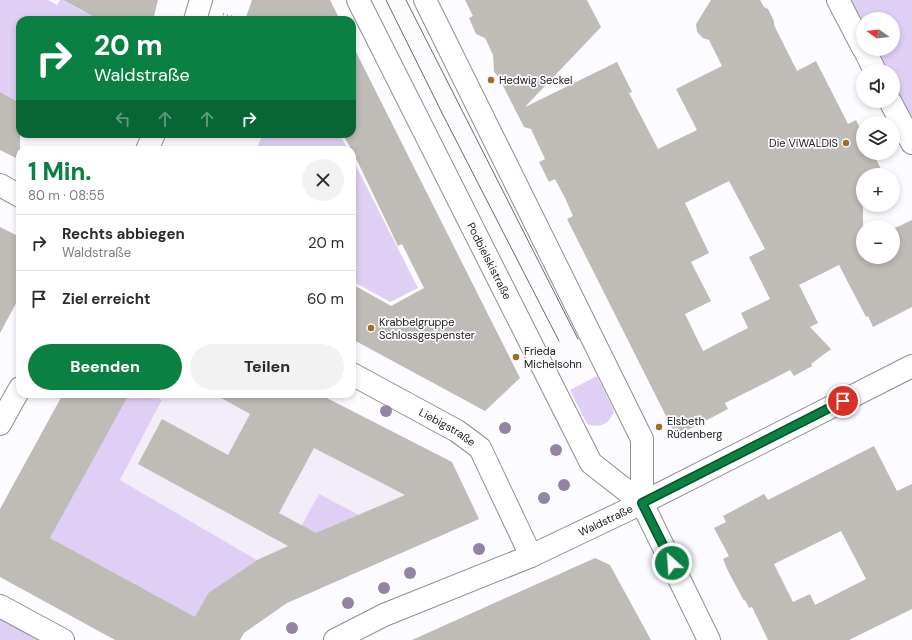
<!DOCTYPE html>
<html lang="de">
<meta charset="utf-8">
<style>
:root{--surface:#fff;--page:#f2f2f3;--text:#2b2b33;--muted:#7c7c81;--line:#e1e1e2;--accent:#0b8043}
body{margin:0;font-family:"DM Sans",sans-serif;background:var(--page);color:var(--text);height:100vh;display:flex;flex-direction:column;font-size:15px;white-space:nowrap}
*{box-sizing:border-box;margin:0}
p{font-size:13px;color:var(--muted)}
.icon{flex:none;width:22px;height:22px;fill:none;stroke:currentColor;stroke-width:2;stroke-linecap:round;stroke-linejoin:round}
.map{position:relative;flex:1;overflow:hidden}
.side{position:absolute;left:16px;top:146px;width:340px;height:252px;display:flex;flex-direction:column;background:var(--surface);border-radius:12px;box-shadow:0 2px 6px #0003}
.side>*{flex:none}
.hud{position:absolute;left:16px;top:16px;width:340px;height:122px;border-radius:12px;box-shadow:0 2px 6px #0003;background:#0b8043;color:#fff;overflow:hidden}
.needle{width:26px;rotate:285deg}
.buttons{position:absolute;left:856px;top:12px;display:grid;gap:8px}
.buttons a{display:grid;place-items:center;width:44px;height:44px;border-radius:50%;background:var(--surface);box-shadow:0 2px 6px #0003;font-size:20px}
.pin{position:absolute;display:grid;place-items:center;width:34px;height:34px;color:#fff;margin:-17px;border:2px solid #fff;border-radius:50%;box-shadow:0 1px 4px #0007}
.me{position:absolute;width:44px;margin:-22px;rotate:334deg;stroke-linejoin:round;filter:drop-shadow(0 0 3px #0008)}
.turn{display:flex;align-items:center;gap:14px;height:84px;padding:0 12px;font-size:18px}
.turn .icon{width:52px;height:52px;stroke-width:2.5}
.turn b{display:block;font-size:28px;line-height:34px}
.lanes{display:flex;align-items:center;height:38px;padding:0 12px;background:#0003;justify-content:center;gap:20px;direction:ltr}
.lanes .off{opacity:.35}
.round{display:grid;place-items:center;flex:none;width:42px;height:42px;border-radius:21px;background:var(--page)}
.summary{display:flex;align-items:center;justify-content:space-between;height:68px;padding:0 12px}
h1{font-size:24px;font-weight:800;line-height:30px;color:var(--accent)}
.action{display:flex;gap:8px;margin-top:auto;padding:8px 12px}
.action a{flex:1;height:46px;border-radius:24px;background:var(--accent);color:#fff;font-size:16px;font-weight:800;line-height:46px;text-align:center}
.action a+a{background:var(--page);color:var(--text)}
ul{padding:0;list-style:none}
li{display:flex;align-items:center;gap:12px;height:56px;padding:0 12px;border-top:1px solid var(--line)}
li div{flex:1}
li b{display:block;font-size:15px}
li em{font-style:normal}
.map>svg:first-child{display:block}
</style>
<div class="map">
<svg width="912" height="640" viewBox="0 0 912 640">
<rect width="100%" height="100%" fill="#fcfbff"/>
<polygon fill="#f3edfa" points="150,394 214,394 392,489 397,478 427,510 291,545 257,560 120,480 162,401"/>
<g fill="#e0cff4">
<polygon points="0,0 48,0 57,5 60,0 63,0 84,12 103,15 100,20 20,20 20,103 0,92"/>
<polygon points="838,0 912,0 912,143 893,101 893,71 875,71 864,49 893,49 893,19 863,19 863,48"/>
<polygon points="263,134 340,134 348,150 256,150"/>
<polygon points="352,158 418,288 390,302 352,281"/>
<path d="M 597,376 L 614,411 C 609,425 600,428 587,424 L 570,390 Z"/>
<polygon points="128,394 150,394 162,400 120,480 257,560 208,593 201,606 196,625 50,538"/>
<polygon points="319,494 359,515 291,545"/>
<polygon points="0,606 63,640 0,640"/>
</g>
<g fill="#bfbbb7" fill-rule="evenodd">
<polygon points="63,0 158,0 153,20 100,20"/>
<polygon points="252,0 330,0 340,20 245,20"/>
<path d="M 465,0 L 587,0 L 601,27 L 525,107 L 617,62 L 632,92 L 629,93 L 658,149 L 697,130 L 676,89 L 722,66 L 709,40 L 703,38 L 697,32 L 696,24 L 711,0 L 760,0 L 764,7 L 768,9 L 774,21 L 774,25 L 797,71 L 816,61 L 848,124 L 856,120 L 863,134 L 863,153 L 873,153 L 884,175 L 863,175 L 863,257 L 893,257 L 893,229 L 912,220 L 912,307 L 873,327 L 868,316 L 866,317 L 839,265 L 799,285 L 818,323 L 810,327 L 831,349 L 811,364 L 812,366 L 794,376 L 790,370 L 767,382 L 725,403 L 728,409 L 684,432 L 672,428 L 567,219 L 573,216 L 565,198 L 555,179 L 549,182 L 539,162 L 545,159 L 531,129 L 524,127 L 499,78 L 494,72 L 493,55 L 485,38 L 476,34 L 469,18 L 473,16 ZM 729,181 L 765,249 L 749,257 L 770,299 L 741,313 L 748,328 L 703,351 L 685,314 L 711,301 L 691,262 L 709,253 L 685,203 Z"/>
<polygon points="352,44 520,378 485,411 352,339 352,284 391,306 424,288 402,244 398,246 352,150 342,134 352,134"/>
<polygon points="0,92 20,103 20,160 0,150"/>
<polygon points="0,227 20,237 20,296 0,333"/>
<path d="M 63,394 L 129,394 L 50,538 L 195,617 L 208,593 L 257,560 L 288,546 L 138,464 L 162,419 L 228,455 L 250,414 L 214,394 L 319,394 L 452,462 L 479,519 L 287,603 L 244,633 L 240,640 L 115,640 L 0,577 L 0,509 ZM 314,448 L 343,463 L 405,495 L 316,533 L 279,513 Z"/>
<path d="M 874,446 L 897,491 L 912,484 L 912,609 L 849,640 L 768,640 L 752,607 L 749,608 L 745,600 L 744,601 L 728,571 L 723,559 L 729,556 L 714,528 L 726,522 L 723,516 L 764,494 L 768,500 ZM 841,531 L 866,579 L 815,605 L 810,594 L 793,602 L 774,564 Z"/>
<polygon points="595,558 610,565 651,640 412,640"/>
</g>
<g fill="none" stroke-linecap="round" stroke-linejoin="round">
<defs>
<g id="street">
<polyline points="195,20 201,0"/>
<polyline points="147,150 154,134"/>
<polyline points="0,185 20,196"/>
<path id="s1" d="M 352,374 L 457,431 L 480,448 L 531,556"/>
<polyline points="0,424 20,388"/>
<polyline points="0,606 63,640"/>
<path id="s2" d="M 335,640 L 384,615 L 531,556 L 642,503 L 912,366"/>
</g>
<g id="secondary">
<path id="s3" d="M 358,0 L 591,463 L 642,503 L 709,640"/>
<polyline points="425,0 642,439 642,503"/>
<polyline points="838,0 863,48"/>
<polyline points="864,49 875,71"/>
<polyline points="890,101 912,143"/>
</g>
</defs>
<use href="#street" stroke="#8f8d92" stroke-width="24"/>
<use href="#secondary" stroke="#8f8d92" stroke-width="24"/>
<polyline stroke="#a2a1a4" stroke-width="2.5" stroke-dasharray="1 3" stroke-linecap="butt" points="223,14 245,20"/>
<use href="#street" stroke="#fff" stroke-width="22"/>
<use href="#secondary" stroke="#fff" stroke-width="22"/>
<g stroke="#68686b" stroke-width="1">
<polyline points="386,0 443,115 559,341"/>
<polyline points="406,0 578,339"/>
</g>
</g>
<g fill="#9484a3">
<circle cx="386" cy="411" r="6"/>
<circle cx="505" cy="428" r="6"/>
<circle cx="556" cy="450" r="6"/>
<circle cx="564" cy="485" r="6"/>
<circle cx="544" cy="498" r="6"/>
<circle cx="479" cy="549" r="6"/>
<circle cx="410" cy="573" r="6"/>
<circle cx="384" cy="588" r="6"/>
<circle cx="348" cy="603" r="6"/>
<circle cx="292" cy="628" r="6"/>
</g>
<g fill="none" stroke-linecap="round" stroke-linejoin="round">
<defs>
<polyline id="route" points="672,563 642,503 843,401"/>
</defs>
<use href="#route" stroke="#07532c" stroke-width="10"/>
<use href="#route" stroke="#0b8043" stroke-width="7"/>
</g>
<g fill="#9e6e21" stroke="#fcfbff" stroke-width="1.5">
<circle cx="491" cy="80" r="4"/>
<circle cx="846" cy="143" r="4"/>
<circle cx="371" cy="328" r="4"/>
<circle cx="516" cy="357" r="4"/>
<circle cx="659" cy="427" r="4"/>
</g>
<g text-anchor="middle" stroke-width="3.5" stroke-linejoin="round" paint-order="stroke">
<g font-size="11" fill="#202022" stroke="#fcfbff" text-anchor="start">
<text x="499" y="84">Hedwig Seckel</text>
<text x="838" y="147" text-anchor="end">Die ViWALDIS</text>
<text x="379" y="326">Krabbelgruppe<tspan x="379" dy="13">Schlossgespenster</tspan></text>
<text x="524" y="355">Frieda<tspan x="524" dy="13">Michelsohn</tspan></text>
<text x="667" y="425">Elsbeth<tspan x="667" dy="13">Rüdenberg</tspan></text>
</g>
<g font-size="11" fill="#202022" stroke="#fcfbff">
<text dy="4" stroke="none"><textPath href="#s3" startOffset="292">Podbielskistraße</textPath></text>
<text dy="4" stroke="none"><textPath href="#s1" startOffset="109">Liebigstraße</textPath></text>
<text dy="4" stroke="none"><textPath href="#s2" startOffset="296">Waldstraße</textPath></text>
</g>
</g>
</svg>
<div class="buttons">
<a><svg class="needle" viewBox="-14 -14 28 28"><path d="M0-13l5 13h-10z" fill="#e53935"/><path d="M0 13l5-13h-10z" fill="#7c7c81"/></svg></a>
<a><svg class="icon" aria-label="sound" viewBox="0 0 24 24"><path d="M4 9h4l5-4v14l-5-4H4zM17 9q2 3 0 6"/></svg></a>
<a><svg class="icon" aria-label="layers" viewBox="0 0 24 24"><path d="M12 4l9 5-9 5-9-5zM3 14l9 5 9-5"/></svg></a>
<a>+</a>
<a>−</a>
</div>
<div class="pin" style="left:843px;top:401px;background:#d93025"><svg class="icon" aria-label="arrive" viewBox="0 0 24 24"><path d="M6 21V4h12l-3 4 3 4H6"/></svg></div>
<svg class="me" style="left:672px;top:563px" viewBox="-20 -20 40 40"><circle r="17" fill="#0b8043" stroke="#fff" stroke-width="3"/><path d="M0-11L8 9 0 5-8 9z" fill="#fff"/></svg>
<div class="hud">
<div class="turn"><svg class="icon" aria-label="right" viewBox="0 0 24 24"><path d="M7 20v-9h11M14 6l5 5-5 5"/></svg><div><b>20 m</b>Waldstraße</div></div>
<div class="lanes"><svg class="icon off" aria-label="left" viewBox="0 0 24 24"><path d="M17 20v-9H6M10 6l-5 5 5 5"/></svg><svg class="icon off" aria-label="ahead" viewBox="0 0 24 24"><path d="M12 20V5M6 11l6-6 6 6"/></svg><svg class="icon off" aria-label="ahead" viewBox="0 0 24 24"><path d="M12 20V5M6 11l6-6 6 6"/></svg><svg class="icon" aria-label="right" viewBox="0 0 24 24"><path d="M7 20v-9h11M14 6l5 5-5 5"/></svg></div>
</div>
<section class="side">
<div class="summary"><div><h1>1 Min.</h1><p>80 m · 08:55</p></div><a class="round"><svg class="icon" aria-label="close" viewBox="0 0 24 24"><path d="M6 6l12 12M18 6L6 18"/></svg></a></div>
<ul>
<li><svg class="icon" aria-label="right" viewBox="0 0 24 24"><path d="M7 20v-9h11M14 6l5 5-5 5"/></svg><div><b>Rechts abbiegen</b><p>Waldstraße</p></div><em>20 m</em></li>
<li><svg class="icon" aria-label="arrive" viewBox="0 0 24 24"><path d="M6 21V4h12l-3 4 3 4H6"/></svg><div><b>Ziel erreicht</b></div><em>60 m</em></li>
</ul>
<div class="action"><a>Beenden</a><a>Teilen</a></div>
</section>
</div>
